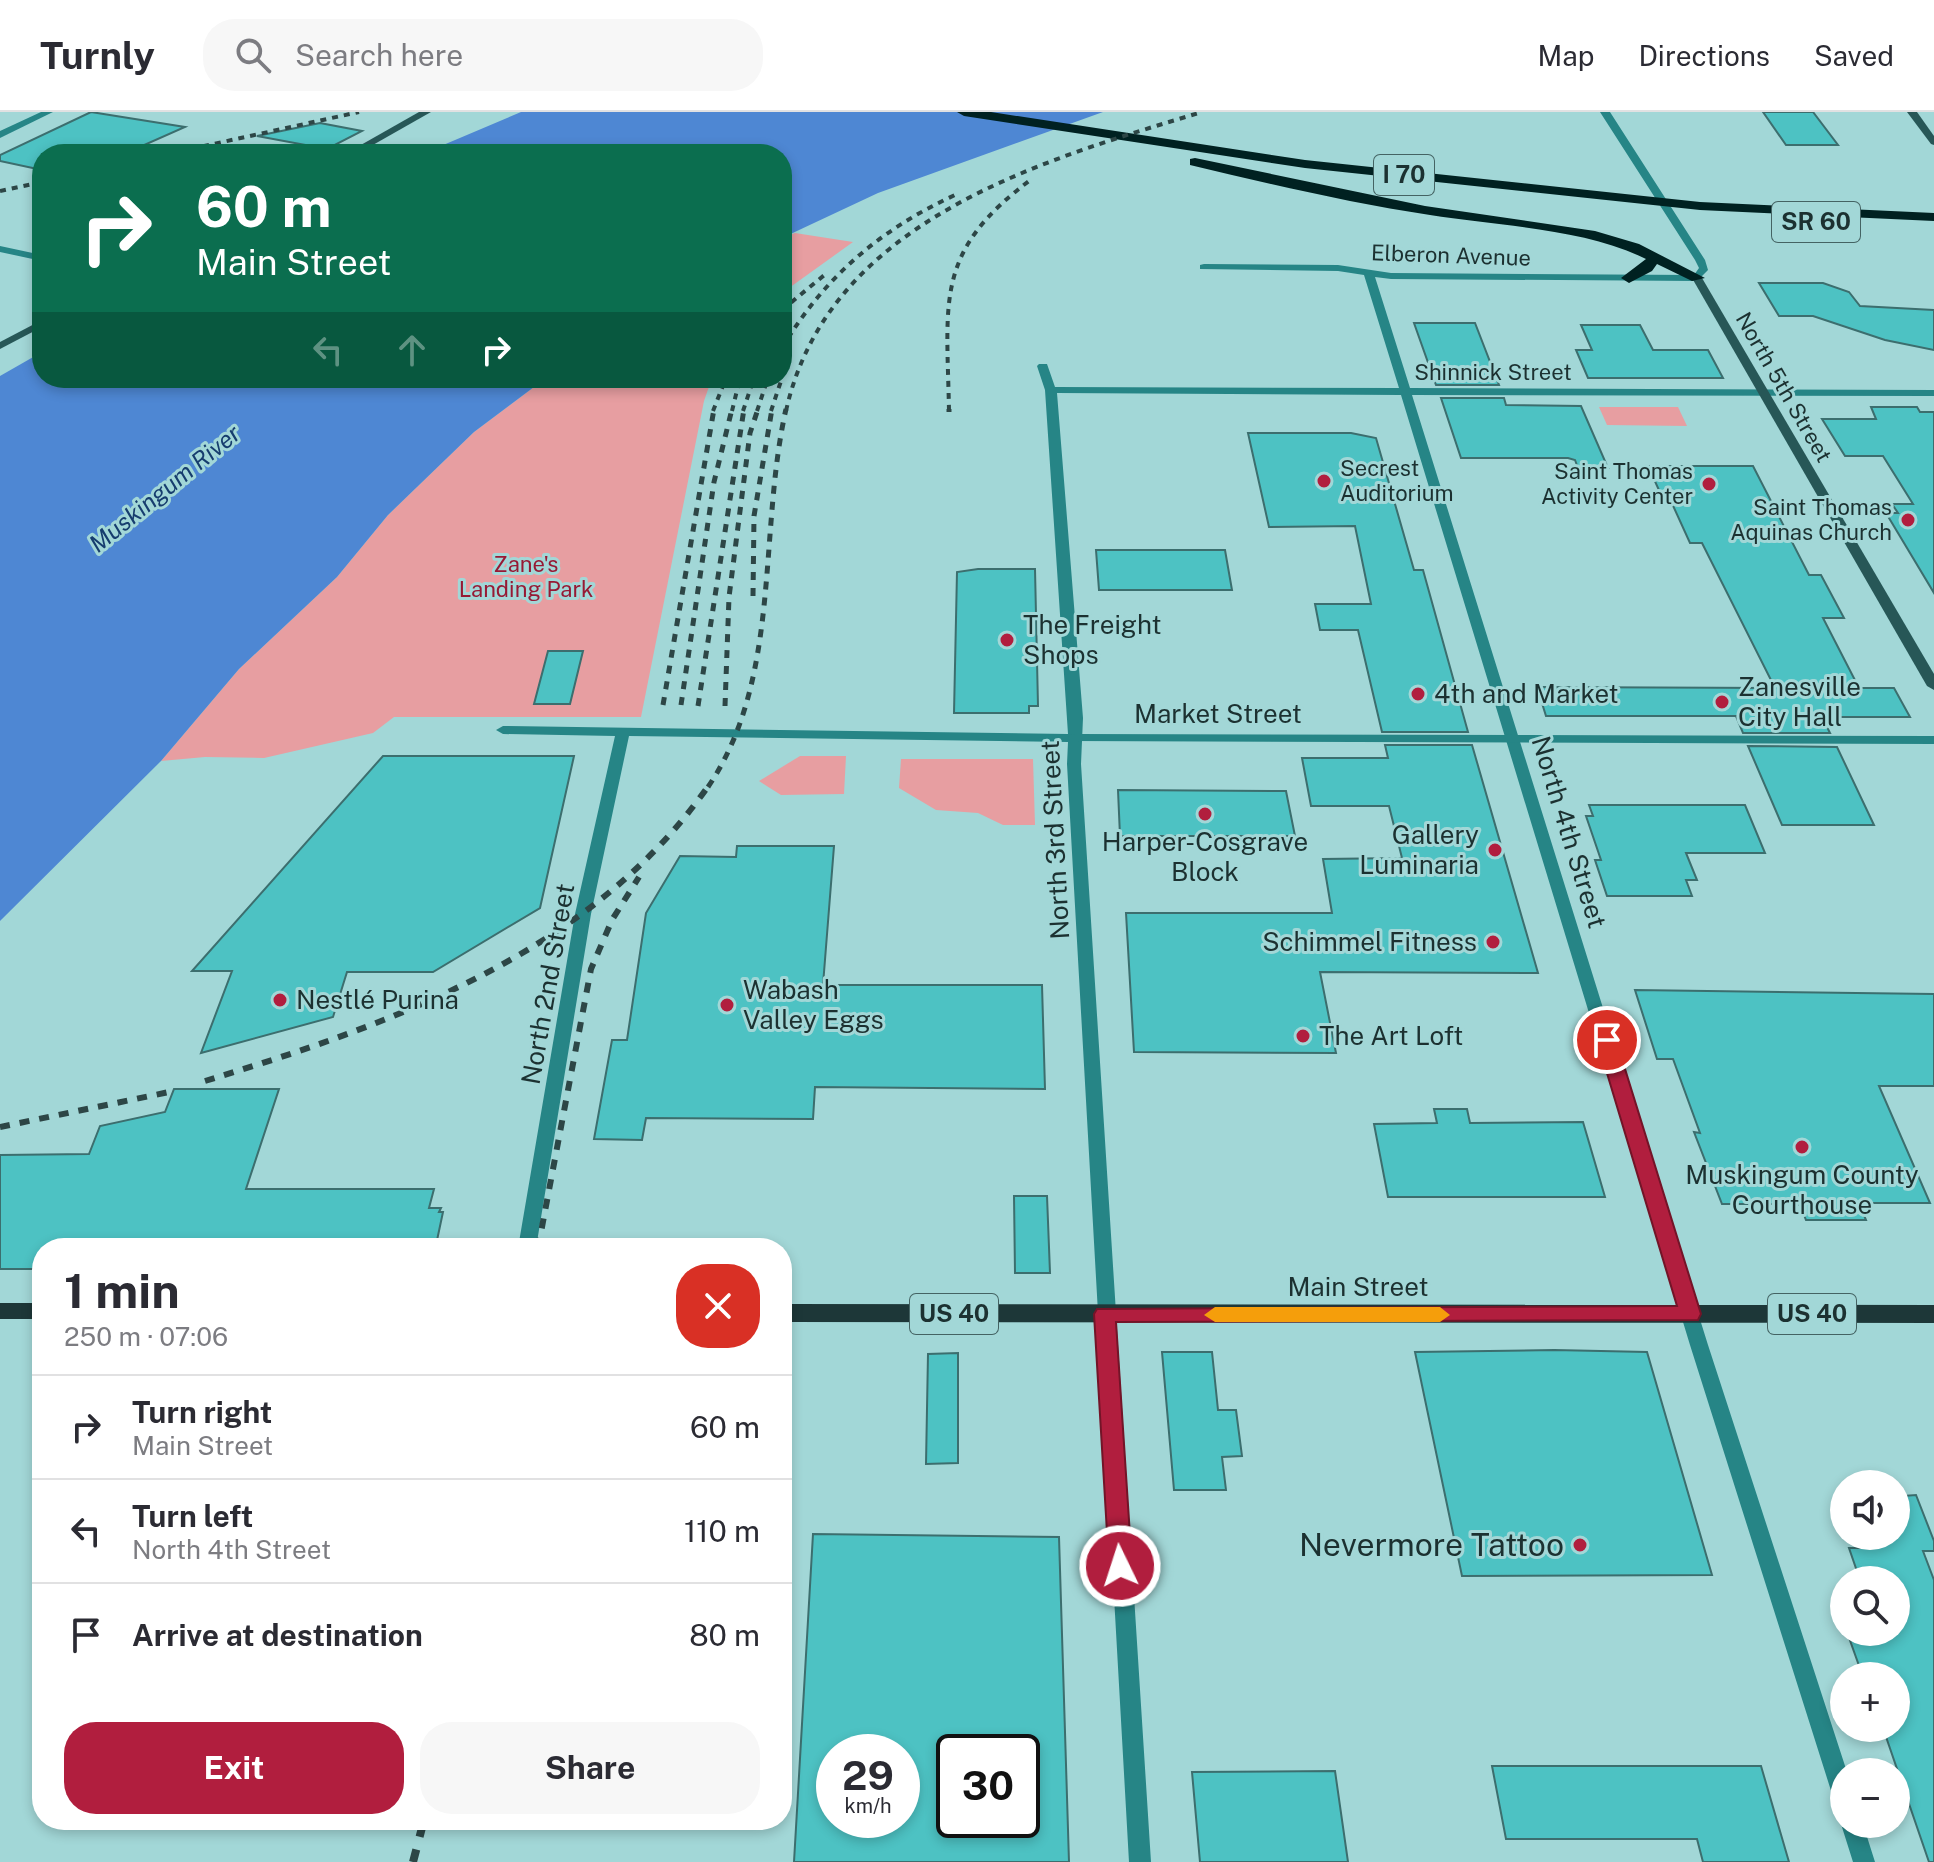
<!DOCTYPE html>
<meta charset="utf-8">
<style>
:root{--surface:#fff;--page:#f7f7f7;--text:#2b2b33;--muted:#7c7c81;--line:#e1e1e2;--accent:#b11e3e}
body{margin:0;font-family:"Public Sans",sans-serif;background:var(--page);color:var(--text);height:100vh;display:flex;flex-direction:column;font-size:30px;white-space:nowrap}
*{box-sizing:border-box;margin:0}
p{font-size:26px;color:var(--muted)}
.icon{flex:none;width:44px;height:44px;fill:none;stroke:currentColor;stroke-width:2;stroke-linecap:round;stroke-linejoin:round}
.map{position:relative;flex:1;overflow:hidden}
.sheet{position:absolute;left:32px;top:1126px;width:760px;height:592px;display:flex;flex-direction:column;background:var(--surface);border-radius:32px;box-shadow:0 4px 12px #0003}
.sheet>*{flex:none}
.guide{position:absolute;left:32px;top:32px;width:760px;height:244px;border-radius:32px;box-shadow:0 4px 12px #0003;background:#0b6e4f;color:#fff;overflow:hidden}
.fabs{position:absolute;left:1830px;top:1358px;display:grid;gap:16px}
.fabs a{display:grid;place-items:center;width:80px;height:80px;border-radius:50%;background:var(--surface);box-shadow:0 4px 12px #0003;font-size:40px}
.speed{position:absolute;left:816px;top:1622px;display:flex;gap:16px;font-size:40px;font-weight:700;text-align:center}
.speed>*{display:grid;place-content:center;width:104px;height:104px;border-radius:50%;background:var(--surface);box-shadow:0 4px 12px #0003;line-height:1}
.speed small{font-size:20px;font-weight:400}
.speed .limit{border:4px solid #111;border-radius:12px;background:#fff;color:#111}
.pin{position:absolute;display:grid;place-items:center;width:68px;height:68px;color:#fff;margin:-34px;border:4px solid #fff;border-radius:50%;box-shadow:0 2px 8px #0007}
.me{position:absolute;width:88px;margin:-44px;rotate:356deg;stroke-linejoin:round;filter:drop-shadow(0 0 6px #0008)}
.turn{display:flex;align-items:center;gap:28px;height:168px;padding:0 32px;font-size:36px}
.turn .icon{width:104px;height:104px;stroke-width:2.5}
.turn b{display:block;font-size:56px;line-height:68px}
.lanes{display:flex;align-items:center;height:76px;padding:0 32px;background:#0003;justify-content:center;gap:40px;direction:ltr}
.lanes .off{opacity:.35}
.round{display:grid;place-items:center;flex:none;width:84px;height:84px;border-radius:32px;background:var(--page)}
.overview{display:flex;align-items:center;justify-content:space-between;height:136px;padding:0 32px}
h1{font-size:48px;font-weight:700;line-height:60px}
.primary-button{display:flex;gap:16px;margin-top:auto;padding:16px 32px}
.primary-button a{flex:1;height:92px;border-radius:32px;background:var(--accent);color:#fff;font-size:32px;font-weight:700;line-height:92px;text-align:center}
.primary-button a+a{background:var(--page);color:var(--text)}
ul{padding:0;list-style:none}
li{display:flex;align-items:center;gap:24px;height:104px;padding:0 32px;border-top:2px solid var(--line)}
li div{flex:1}
li b{display:block;font-size:30px}
li em{font-style:normal}
header{display:flex;align-items:center;gap:48px;box-sizing:border-box;height:112px;padding:0 40px;background:var(--surface);border-bottom:2px solid var(--line)}
header strong{font-size:38px}
nav{display:flex;gap:44px;margin-inline-start:auto;font-size:28px}
.search{width:560px;height:72px;background:var(--page);display:flex;align-items:center;gap:20px;box-sizing:border-box;padding:0 28px;border-radius:32px;color:var(--muted);font-size:30px}
.map>svg:first-child{display:block}
</style>
<header>
<strong>Turnly</strong>
<div class="search"><svg class="icon" aria-label="search" viewBox="0 0 24 24"><circle cx="10" cy="10" r="6"/><path d="M15 15l6 6"/></svg>Search here</div>
<nav><a>Map</a><a>Directions</a><a>Saved</a></nav>
</header>
<div class="map">
<svg width="1934" height="1750" viewBox="0 0 1934 1750">
<rect width="100%" height="100%" fill="#a2d7d7"/>
<g fill="#e79ea1">
<polygon points="795,121 853,130 782,181 782,126"/>
<polygon points="546,266 712,266 704,289 641,605 394,605 373,621 264,646 205,645 161,649 239,557 337,465 388,403 474,320"/>
<polygon points="1599,295 1678,295 1687,314 1607,313"/>
<polygon points="800,644 846,644 844,682 781,683 759,669"/>
<polygon points="901,647 1033,647 1035,713 1003,713 978,701 936,698 899,676"/>
</g>
<g fill="#4e87d3">
<polygon points="521,0 1103,0 878,81 782,126 782,42 422,42"/>
<polygon points="42,240 42,266 546,266 474,320 388,403 337,465 239,557 161,649 0,809 0,264"/>
</g>
<g fill="#4dc2c3" stroke="#3c6e6e" stroke-width="2" fill-rule="evenodd">
<polygon points="91,0 185,15 124,42 42,42 42,58 0,49 0,43"/>
<polygon points="1763,0 1813,0 1838,33 1786,33"/>
<polygon points="320,11 362,19 327,37 257,24"/>
<polygon points="1759,171 1823,171 1849,180 1860,194 1934,198 1934,238 1885,228 1813,204 1779,204"/>
<polygon points="1414,211 1475,211 1499,273 1436,273"/>
<polygon points="1581,213 1640,213 1653,238 1708,238 1723,266 1588,266 1576,238 1592,238"/>
<polygon points="1441,286 1504,286 1506,293 1581,294 1608,356 1578,356 1575,348 1568,346 1461,346"/>
<polygon points="1871,295 1917,295 1920,300 1934,300 1934,481 1886,401 1898,401 1892,392 1913,392 1883,344 1845,344 1822,307 1876,307"/>
<polygon points="1248,321 1351,321 1376,326 1414,458 1423,458 1468,620 1382,620 1358,518 1320,518 1315,492 1371,492 1355,414 1269,415"/>
<polygon points="1648,354 1753,354 1809,463 1821,463 1844,506 1823,506 1859,576 1894,576 1910,605 1822,605 1830,621 1743,621 1736,604 1546,604 1537,575 1775,576 1702,431 1690,431 1670,387 1663,387"/>
<polygon points="1096,438 1225,438 1232,478 1099,478"/>
<polygon points="978,457 1035,457 1038,594 1029,594 1029,601 954,601 957,460"/>
<polygon points="548,539 583,539 570,592 534,592"/>
<polygon points="1385,633 1472,633 1538,861 1320,860 1336,941 1134,940 1126,801 1332,801 1323,747 1402,746 1389,694 1311,694 1302,646 1388,646"/>
<polygon points="1748,634 1837,635 1874,713 1782,713"/>
<polygon points="383,644 574,644 540,796 433,860 347,860 333,905 201,941 232,859 192,859"/>
<polygon points="1118,678 1286,679 1295,724 1120,724"/>
<polygon points="1589,693 1745,693 1765,741 1686,741 1697,768 1686,768 1692,784 1607,784 1595,748 1601,748 1586,704 1593,704"/>
<polygon points="737,734 834,734 823,873 1042,873 1045,977 815,975 813,1007 646,1006 642,1028 594,1027 612,928 627,928 646,801 680,744 736,745"/>
<polygon points="1635,878 1934,882 1934,974 1879,974 1930,1091 1859,1091 1866,1108 1806,1108 1800,1093 1792,1092 1722,1092 1694,1020 1700,1021 1673,947 1657,947"/>
<polygon points="174,977 279,977 246,1077 434,1077 429,1096 441,1096 439,1100 443,1100 436,1133 431,1136 42,1136 42,1157 0,1157 0,1043 89,1042 100,1014 165,1000"/>
<polygon points="1434,997 1467,997 1470,1011 1583,1010 1605,1085 1388,1085 1374,1012 1437,1011"/>
<polygon points="1014,1084 1047,1084 1050,1161 1015,1161"/>
<polygon points="1554,1238 1647,1240 1712,1463 1462,1464 1415,1240"/>
<polygon points="1162,1240 1212,1240 1218,1298 1236,1298 1242,1344 1222,1345 1226,1378 1174,1378"/>
<polygon points="958,1241 958,1351 926,1352 928,1242"/>
<polygon points="1896,1373 1903,1384 1916,1383 1934,1429 1934,1439 1923,1439 1934,1468 1934,1750 1929,1750 1883,1616 1896,1616 1896,1562 1862,1562 1847,1520 1896,1520 1896,1468 1860,1468 1849,1436 1861,1436 1856,1424 1896,1424"/>
<path d="M 813,1422 L 1059,1425 L 1069,1750 L 794,1750 ZM 834,1638 L 902,1638 L 902,1708 L 834,1708 ZM 954,1638 L 1022,1638 L 1022,1708 L 954,1708 Z"/>
<polygon points="1492,1654 1761,1654 1789,1750 1703,1750 1697,1727 1506,1727"/>
<polygon points="1335,1659 1348,1750 1200,1750 1192,1660"/>
</g>
<g fill="none" stroke-linecap="round" stroke-linejoin="round">
<g fill="#268586" fill-rule="evenodd">
<polygon points="41,0 53,0 0,26 0,19"/>
<polygon points="1600,0 1610,0 1705,148 1708,158 1697,169 1391,167 1375,165 1410,276 1934,278 1934,284 1412,283 1708,1233 1847,1660 1844,1660 1844,1695 1836,1692 1833,1685 1690,1233 1401,283 1057,281 1083,606 1081,652 1151,1750 1129,1750 1067,652 1068,630 629,624 591,802 536,1136 518,1136 575,802 615,624 503,622 496,618 503,614 1068,622 1045,278 1037,254 1039,252 1047,252 1055,275 1399,276 1364,163 1338,159 1200,157 1200,153 1204,152 1338,153 1391,161 1694,163 1699,156 1695,148"/>
<polygon points="0,134 42,143 42,149 0,140"/>
<polygon points="1844,1705 1844,1712 1863,1712 1875,1750 1853,1750 1841,1712"/>
</g>
<polygon fill="#268586" fill-rule="evenodd" points="1075,622 1934,624 1934,632 1070,629 1068,626 1070,623"/>
<g fill="#275757" fill-rule="evenodd">
<polygon points="419,0 431,0 357,42 345,42"/>
<polygon points="1907,0 1917,0 1934,24 1934,33 1931,32"/>
<polygon points="1697,163 1702,166 1934,562 1934,578 1927,574 1692,166"/>
<polygon points="42,208 42,215 0,237 0,230"/>
</g>
<g fill="#1d3738" fill-rule="evenodd">
<rect x="0" y="1191" width="42" height="16"/>
<polygon points="782,1192 1934,1193 1934,1211 782,1210"/>
</g>
<g fill="#002121" fill-rule="evenodd">
<polygon points="957,0 991,0 1305,48 1700,90 1934,101 1934,109 1700,98 1305,56 964,4"/>
<path d="M 1195,46 L 1425,94 L 1595,119 L 1639,132 L 1705,166 L 1692,169 L 1657,152 L 1652,159 L 1629,171 L 1621,166 L 1646,147 C 1584,116 1498,114 1430,103 C 1350,91 1269,72 1190,53 L 1190,47 Z"/>
</g>
<g stroke="#2d4646" stroke-width="4" stroke-dasharray="6 6" stroke-linecap="butt">
<polyline points="168,42 359,0"/>
<polyline points="0,79 42,70"/>
<polyline points="782,198 828,160"/>
<path d="M 782,236 C 824,165 881,117 955,83"/>
<polyline points="713,299 726,266"/>
<polyline points="732,299 740,266"/>
<polyline points="743,299 754,266"/>
<polyline points="757,299 768,266"/>
<polyline points="771,299 782,266"/>
<path d="M 786,299 C 828,109 1040,49 1202,0"/>
<path d="M 949,299 C 947,187 934,139 1033,66"/>
</g>
<g stroke="#2d4646" stroke-width="5" stroke-dasharray="8 8" stroke-linecap="butt">
<polyline points="949,297 949,300"/>
<polyline points="753,484 754,404 772,297"/>
<polyline points="663,593 714,297"/>
<polyline points="681,593 714,370 732,297"/>
<polyline points="698,594 744,297"/>
<polyline points="725,594 729,485 750,321 758,297"/>
<path d="M 708,675 C 782,566 758,421 786,297"/>
</g>
<g stroke="#2d4646" stroke-width="6" stroke-dasharray="10 10" stroke-linecap="butt">
<path d="M 205,969 C 392,912 592,841 709,673"/>
<polyline points="0,1015 174,979"/>
<polyline points="538,1136 591,857 612,808 639,765"/>
</g>
<polyline stroke="#2d4646" stroke-width="8" stroke-dasharray="13 13" stroke-linecap="butt" points="413,1750 424,1708"/>
</g>
<polygon fill="#b11e3e" stroke="#731428" stroke-width="2" points="1607,922 1616,928 1701,1202 1698,1208 1116,1210 1132,1454 1129,1461 1112,1461 1109,1454 1094,1202 1097,1197 1677,1194 1597,928"/>
<polygon fill="#f59e0b" points="1215,1195 1440,1195 1450,1203 1440,1210 1215,1210 1204,1203"/>
<g fill="#b11e3e" stroke="#a2d7d7" stroke-width="3">
<circle cx="1324" cy="369" r="8"/>
<circle cx="1709" cy="372" r="8"/>
<circle cx="1908" cy="408" r="8"/>
<circle cx="1007" cy="528" r="8"/>
<circle cx="1418" cy="582" r="8"/>
<circle cx="1722" cy="590" r="8"/>
<circle cx="1205" cy="702" r="8"/>
<circle cx="1495" cy="738" r="8"/>
<circle cx="1493" cy="830" r="8"/>
<circle cx="280" cy="888" r="8"/>
<circle cx="727" cy="893" r="8"/>
<circle cx="1303" cy="924" r="8"/>
<circle cx="1802" cy="1035" r="8"/>
<circle cx="1580" cy="1433" r="8"/>
</g>
<g text-anchor="middle" stroke-width="6" stroke-linejoin="round" paint-order="stroke">
<g font-size="22" fill="#1c3131" stroke="#a2d7d7">
<text transform="translate(1451 143) rotate(2)" y="8">Elberon Avenue</text>
<text x="1493" y="268">Shinnick Street</text>
<text transform="translate(1784 275) rotate(60)" y="8">North 5th Street</text>
</g>
<g font-size="22" fill="#1c3131" stroke="#a2d7d7" text-anchor="end">
<text x="1340" y="364" text-anchor="start">Secrest<tspan x="1340" dy="25">Auditorium</tspan></text>
<text x="1693" y="367">Saint Thomas<tspan x="1693" dy="25">Activity Center</tspan></text>
<text x="1892" y="403">Saint Thomas<tspan x="1892" dy="25">Aquinas Church</tspan></text>
</g>
<g font-size="22" fill="#971934" stroke="#a2d7d7">
<text x="526" y="460">Zane's<tspan x="526" dy="25">Landing Park</tspan></text>
</g>
<g fill="#a2d7d7" stroke="#446363" stroke-width="2">
<rect x="1374" y="43" width="60" height="40" rx="6"/>
<rect x="1772" y="90" width="88" height="40" rx="6"/>
<rect x="910" y="1182" width="88" height="40" rx="6"/>
<rect x="1768" y="1182" width="88" height="40" rx="6"/>
</g>
<g font-size="24" font-weight="bold" fill="#1c3131">
<text x="1404" y="71">I 70</text>
<text x="1816" y="118">SR 60</text>
<text x="954" y="1210">US 40</text>
<text x="1812" y="1210">US 40</text>
</g>
<g font-size="24" font-style="italic" fill="#163d6e" stroke="#a2d7d7">
<text transform="translate(165 377) rotate(-39)" y="8">Muskingum River</text>
</g>
<g font-size="26" fill="#1c3131" stroke="#a2d7d7" text-anchor="start">
<text x="1023" y="522">The Freight<tspan x="1023" dy="30">Shops</tspan></text>
<text x="1738" y="584">Zanesville<tspan x="1738" dy="30">City Hall</tspan></text>
<text x="1434" y="591">4th and Market</text>
<text x="1479" y="732" text-anchor="end">Gallery<tspan x="1479" dy="30">Luminaria</tspan></text>
<text x="1205" y="739" text-anchor="middle">Harper-Cosgrave<tspan x="1205" dy="30">Block</tspan></text>
<text x="1477" y="839" text-anchor="end">Schimmel Fitness</text>
<text x="743" y="887">Wabash<tspan x="743" dy="30">Valley Eggs</tspan></text>
<text x="296" y="897">Nestlé Purina</text>
<text x="1319" y="933">The Art Loft</text>
<text x="1802" y="1072" text-anchor="middle">Muskingum County<tspan x="1802" dy="30">Courthouse</tspan></text>
</g>
<g font-size="26" fill="#1c3131" stroke="#a2d7d7">
<text x="1218" y="611">Market Street</text>
<text transform="translate(1569 720) rotate(73)" y="9">North 4th Street</text>
<text transform="translate(1055 728) rotate(-93)" y="9">North 3rd Street</text>
<text transform="translate(548 872) rotate(-80)" y="9">North 2nd Street</text>
<text x="1358" y="1184">Main Street</text>
</g>
<g font-size="32" fill="#1c3131" stroke="#a2d7d7" text-anchor="end">
<text x="1564" y="1444">Nevermore Tattoo</text>
</g>
</g>
</svg>
<div class="fabs">
<a><svg class="icon" aria-label="sound" viewBox="0 0 24 24"><path d="M4 9h4l5-4v14l-5-4H4zM17 9q2 3 0 6"/></svg></a>
<a><svg class="icon" aria-label="search" viewBox="0 0 24 24"><circle cx="10" cy="10" r="6"/><path d="M15 15l6 6"/></svg></a>
<a>+</a>
<a>−</a>
</div>
<div class="speed"><div>29<small>km/h</small></div><div class="limit">30</div></div>
<div class="pin" style="left:1607px;top:928px;background:#d93025"><svg class="icon" aria-label="arrive" viewBox="0 0 24 24"><path d="M6 21V4h12l-3 4 3 4H6"/></svg></div>
<svg class="me" style="left:1120px;top:1454px" viewBox="-20 -20 40 40"><circle r="17" fill="#b11e3e" stroke="#fff" stroke-width="3"/><path d="M0-11L8 9 0 5-8 9z" fill="#fff"/></svg>
<div class="guide">
<div class="turn"><svg class="icon" aria-label="right" viewBox="0 0 24 24"><path d="M7 20v-9h11M14 6l5 5-5 5"/></svg><div><b>60 m</b>Main Street</div></div>
<div class="lanes"><svg class="icon off" aria-label="left" viewBox="0 0 24 24"><path d="M17 20v-9H6M10 6l-5 5 5 5"/></svg><svg class="icon off" aria-label="ahead" viewBox="0 0 24 24"><path d="M12 20V5M6 11l6-6 6 6"/></svg><svg class="icon" aria-label="right" viewBox="0 0 24 24"><path d="M7 20v-9h11M14 6l5 5-5 5"/></svg></div>
</div>
<section class="sheet">
<div class="overview"><div><h1>1 min</h1><p>250 m · 07:06</p></div><a class="round" style="background:#d93025;color:#fff"><svg class="icon" aria-label="close" viewBox="0 0 24 24"><path d="M6 6l12 12M18 6L6 18"/></svg></a></div>
<ul>
<li><svg class="icon" aria-label="right" viewBox="0 0 24 24"><path d="M7 20v-9h11M14 6l5 5-5 5"/></svg><div><b>Turn right</b><p>Main Street</p></div><em>60 m</em></li>
<li><svg class="icon" aria-label="left" viewBox="0 0 24 24"><path d="M17 20v-9H6M10 6l-5 5 5 5"/></svg><div><b>Turn left</b><p>North 4th Street</p></div><em>110 m</em></li>
<li><svg class="icon" aria-label="arrive" viewBox="0 0 24 24"><path d="M6 21V4h12l-3 4 3 4H6"/></svg><div><b>Arrive at destination</b></div><em>80 m</em></li>
</ul>
<div class="primary-button"><a>Exit</a><a>Share</a></div>
</section>
</div>
